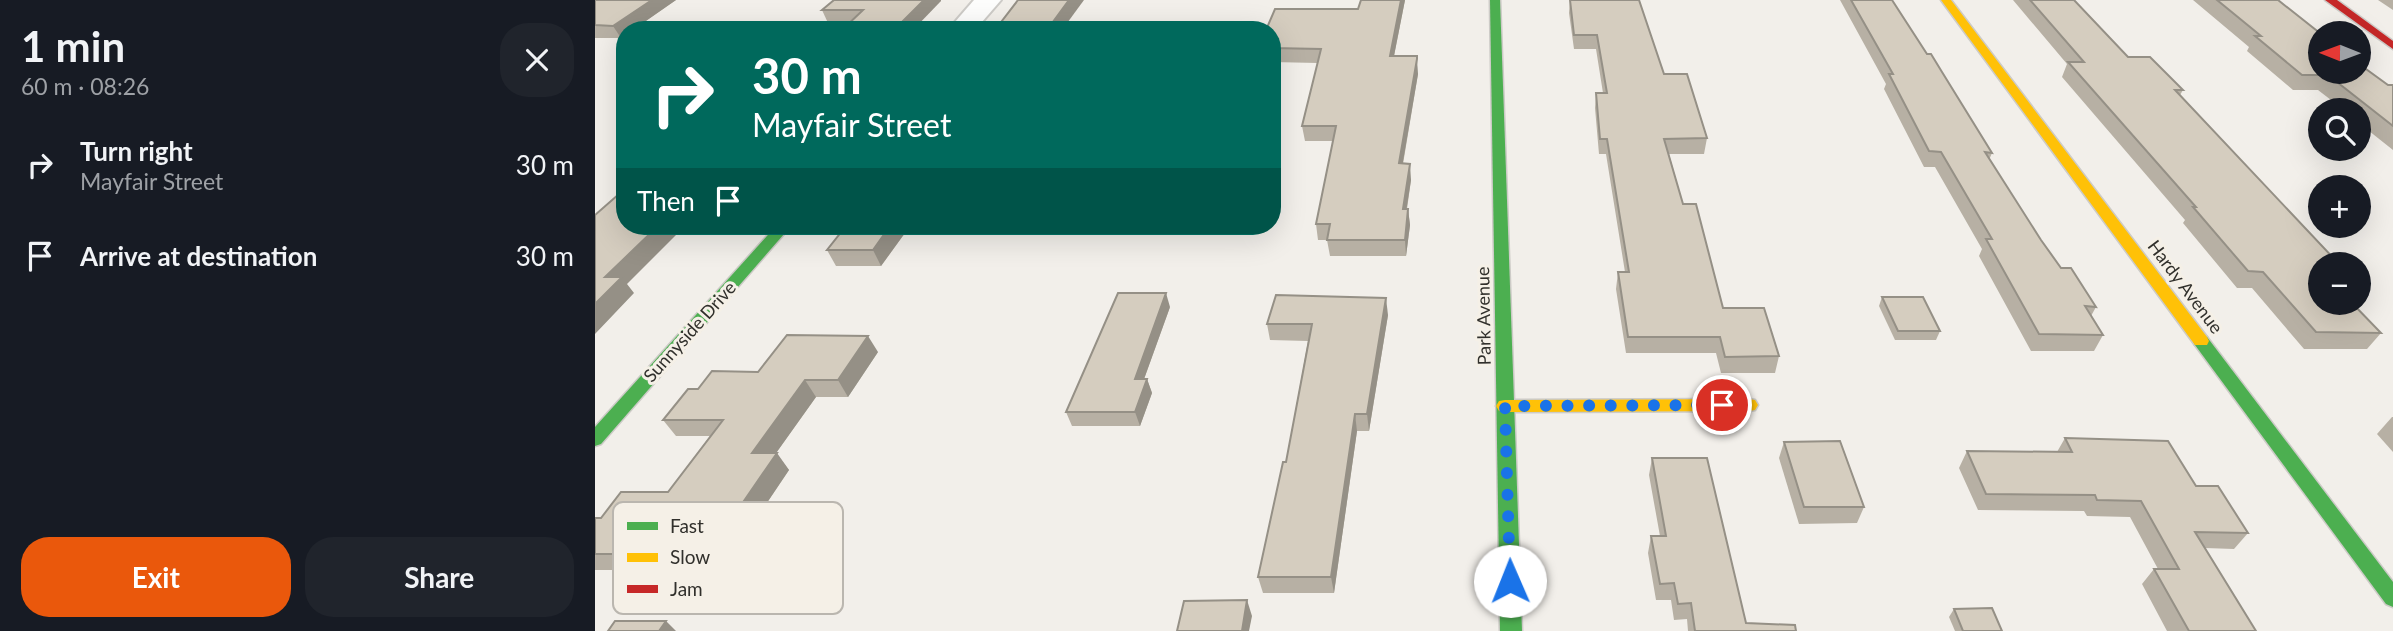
<!DOCTYPE html>
<meta charset="utf-8">
<style>
:root{--surface:#171b24;--page:#20242c;--text:#f1f3f6;--muted:#9ea1a6;--accent:#ea580c}
body{margin:0;font-family:Lato,sans-serif;background:var(--page);color:var(--text);height:100vh;display:flex;flex-direction:column;font-size:26px;white-space:nowrap}
*{box-sizing:border-box;margin:0}
p{font-size:23px;color:var(--muted)}
.icon{flex:none;width:38px;height:38px;fill:none;stroke:currentColor;stroke-width:2;stroke-linecap:round;stroke-linejoin:round}
.map{position:relative;flex:1;overflow:hidden}
.drawer{display:flex;flex-direction:column;background:var(--surface);width:595px}
.drawer>*{flex:none}
.banner{position:absolute;left:21px;top:21px;width:665px;height:214px;border-radius:28px;box-shadow:0 7px 28px #0002;background:#00695c;color:#fff;overflow:hidden}
.needle{width:46px;rotate:271deg}
.fabs{position:absolute;left:1713px;top:21px;display:grid;gap:14px}
.fabs a{display:grid;place-items:center;width:63px;height:63px;border-radius:50%;background:var(--surface);box-shadow:0 7px 28px #0002;font-size:35px}
.pin{position:absolute;display:grid;place-items:center;width:60px;height:60px;color:#fff;margin:-30px;border:4px solid #fff;border-radius:50%;box-shadow:0 2px 7px #0007}
.me{position:absolute;width:77px;margin:-38px;rotate:359deg;stroke-linejoin:round;filter:drop-shadow(0 0 5px #0008)}
.turn{display:flex;align-items:center;gap:24px;height:147px;padding:0 21px;font-size:32px}
.turn .icon{width:91px;height:91px;stroke-width:2.5}
.turn b{display:block;font-size:49px;line-height:60px}
.then{display:flex;align-items:center;height:66px;padding:0 21px;background:#0003;gap:14px;font-size:26px}
.round{display:grid;place-items:center;flex:none;width:74px;height:74px;border-radius:28px;background:var(--page)}
.headline{display:flex;align-items:center;justify-content:space-between;height:119px;padding:0 21px}
h1{font-size:42px;font-weight:700;line-height:52px}
.primary-button{display:flex;gap:14px;margin-top:auto;padding:14px 21px}
.primary-button a{flex:1;height:80px;border-radius:28px;background:var(--accent);color:#fff;font-size:28px;font-weight:700;line-height:80px;text-align:center}
.primary-button a+a{background:var(--page);color:var(--text)}
ul{padding:0;list-style:none}
li{display:flex;align-items:center;gap:21px;height:91px;padding:0 21px}
li div{flex:1}
li b{display:block;font-size:26px}
li em{font-style:normal}
main{display:flex;flex:1;min-height:0}
.map>svg:first-child{display:block}
</style>
<main>
<section class="drawer">
<div class="headline"><div><h1>1 min</h1><p>60 m · 08:26</p></div><a class="round"><svg class="icon" aria-label="close" viewBox="0 0 24 24"><path d="M6 6l12 12M18 6L6 18"/></svg></a></div>
<ul>
<li><svg class="icon" aria-label="right" viewBox="0 0 24 24"><path d="M7 20v-9h11M14 6l5 5-5 5"/></svg><div><b>Turn right</b><p>Mayfair Street</p></div><em>30 m</em></li>
<li><svg class="icon" aria-label="arrive" viewBox="0 0 24 24"><path d="M6 21V4h12l-3 4 3 4H6"/></svg><div><b>Arrive at destination</b></div><em>30 m</em></li>
</ul>
<div class="primary-button"><a>Exit</a><a>Share</a></div>
</section>
<div class="map">
<svg width="1798" height="631" viewBox="0 0 1798 631">
<rect width="100%" height="100%" fill="#f2efea"/>
<g fill="none" stroke-linecap="round" stroke-linejoin="round">
<defs>
<polygon id="street" points="379,0 406,0 380,30 353,30"/>
<g id="fast">
<polygon points="895,0 905,0 927,631 905,631"/>
<polygon points="181,226 196,226 6,444 0,446 0,427"/>
<polygon points="1606,335 1612,337 1798,582 1798,607 1791,604 1600,345 1598,341 1600,337"/>
</g>
<g id="slow">
<polygon points="1346,0 1356,0 1612,337 1614,341 1612,345 1600,345"/>
<polygon points="1154,399 1160,400 1163,405 1160,410 1154,411 910,412 904,411 901,406 904,401 910,400"/>
</g>
<polygon id="jam" points="1730,0 1742,0 1798,41 1798,49"/>
</defs>
<use href="#street" stroke="#cdcbc7" stroke-width="4"/>
<use href="#fast" stroke="#cdcbc7" stroke-width="3"/>
<use href="#slow" stroke="#cdcbc7" stroke-width="3"/>
<use href="#jam" stroke="#cdcbc7" stroke-width="3"/>
<use href="#street" fill="#fdfdfc" fill-rule="evenodd"/>
<use href="#fast" fill="#4caf50" fill-rule="evenodd"/>
<use href="#slow" fill="#ffc107" fill-rule="evenodd"/>
<use href="#jam" fill="#c62828" fill-rule="evenodd"/>
</g>
<g fill="#b7b0a4">
<polygon points="0,0 81,0 26,38 0,38"/>
<polygon points="239,0 346,0 346,1 254,24 233,23 227,10"/>
<polygon points="766,0 810,0 799,56 823,74 808,164 816,180 812,209 813,209 815,225 811,256 735,256 732,240 723,240 721,224 738,141 710,141 707,126 723,63 677,62 677,30 763,9"/>
<polygon points="975,0 1069,74 1112,138 1109,154 1074,154 1088,204 1128,308 1184,356 1180,373 1126,373 1121,353 1031,353 1021,289 1023,272 1030,272 1011,154 1004,154 1000,108 1001,93 1008,93 1001,49 979,49 974,13"/>
<polygon points="1245,0 1297,0 1397,153 1394,160 1446,240 1466,268 1501,307 1496,316 1508,335 1499,351 1436,351 1384,256 1387,249 1340,167 1329,167 1289,89 1291,84"/>
<polygon points="1418,0 1479,0 1533,57 1588,90 1585,95 1726,303 1786,333 1772,349 1709,349 1657,288 1642,288 1588,223 1590,220 1467,77 1472,64"/>
<polygon points="1598,0 1683,0 1726,72 1798,85 1798,150 1764,123 1764,110 1749,110 1723,90 1698,90 1652,51 1654,47"/>
<polygon points="1783,0 1798,0 1798,10"/>
<polygon points="251,226 315,226 286,266 241,266 232,250"/>
<polygon points="1287,297 1345,331 1341,340 1300,340 1284,306"/>
<polygon points="575,307 549,379 552,379 557,393 545,426 477,426 471,412"/>
<polygon points="793,315 774,431 762,431 739,593 668,593 663,577 691,462 713,341 675,340 672,324"/>
<polygon points="283,352 253,397 221,397 181,453 194,470 153,531 83,530 54,570 0,570 0,518 6,518 73,492 115,436 81,436 68,420 103,389 163,372"/>
<polygon points="1797,417 1798,417 1798,452 1782,434"/>
<polygon points="1470,438 1601,486 1653,533 1639,549 1610,548 1661,631 1572,631 1547,584 1559,569 1563,569 1535,517 1492,516 1489,511 1383,510 1364,468 1372,451 1462,452"/>
<polygon points="1189,442 1269,507 1262,523 1204,524 1184,458"/>
<polygon points="1057,458 1151,623 1201,631 1093,631 1092,619 1079,620 1076,600 1061,600 1053,553 1056,536 1065,536 1054,475"/>
<polygon points="1359,609 1407,631 1360,631 1354,617"/>
</g>
<g fill="#959086">
<polygon points="57,0 81,0 38,30 30,30 30,35 26,38 18,26"/>
<polygon points="329,0 346,0 346,1 318,30 299,30"/>
<polygon points="474,0 489,0 467,30 452,30"/>
<polygon points="806,0 810,0 796,71 795,56"/>
<polygon points="822,59 823,74 805,179 804,163"/>
<polygon points="815,164 816,180 809,225 808,209"/>
<polygon points="813,209 815,225 811,256 810,240"/>
<polygon points="63,226 90,226 32,284 39,293 0,334 0,304 10,277"/>
<polygon points="295,226 315,226 286,266 278,250"/>
<polygon points="571,293 575,307 544,393 540,379"/>
<polygon points="791,298 793,315 774,431 772,414"/>
<polygon points="273,336 283,352 253,397 243,380"/>
<polygon points="552,379 557,393 545,426 540,412"/>
<polygon points="210,380 221,397 169,470 157,453"/>
<polygon points="760,414 762,431 739,593 736,577"/>
<polygon points="182,453 194,470 153,531 140,514"/>
<polygon points="68,514 83,530 54,570 38,554"/>
<polygon points="652,600 657,616 654,631 647,631"/>
<polygon points="71,621 81,631 64,631"/>
</g>
<g fill="#d5cdbf" stroke="#959086" stroke-width="2">
<polygon points="0,0 57,0 18,26 0,25"/>
<polygon points="239,0 329,0 299,30 247,30 268,10 227,10"/>
<polygon points="423,0 474,0 452,30 400,30"/>
<polygon points="766,0 806,0 795,56 822,56 822,59 804,163 815,164 808,209 813,209 810,240 732,240 735,224 721,224 741,126 707,126 726,49 677,48 677,30 671,30 680,9 763,9"/>
<polygon points="975,0 1044,0 1069,74 1092,74 1112,138 1069,139 1088,204 1101,204 1128,308 1169,308 1184,356 1130,357 1125,337 1033,337 1023,272 1034,272 1012,139 1005,139 1001,93 1012,93 1002,35 979,35"/>
<polygon points="1256,0 1297,0 1332,54 1336,54 1347,72 1397,153 1390,152 1446,240 1466,268 1476,268 1501,307 1490,306 1508,335 1444,334 1391,239 1397,239 1346,152 1334,151 1294,74 1298,74"/>
<polygon points="1435,0 1479,0 1533,57 1555,57 1588,90 1580,90 1744,264 1726,264 1726,303 1757,303 1786,333 1721,332 1668,272 1653,271 1598,207 1601,207 1473,62 1489,62"/>
<polygon points="1622,0 1683,0 1726,34 1726,72 1764,72 1764,64 1793,85 1798,85 1798,126 1733,75 1707,75 1660,36 1666,36"/>
<polygon points="24,194 30,194 30,226 63,226 10,277 27,277 0,304 0,215"/>
<polygon points="251,226 295,226 278,250 232,250"/>
<polygon points="523,293 571,293 540,379 552,379 540,412 471,412"/>
<polygon points="681,295 791,298 772,414 760,414 736,577 663,577 688,462 691,462 717,324 672,324"/>
<polygon points="1287,297 1328,297 1345,331 1303,331"/>
<polygon points="192,335 273,336 243,380 210,380 157,453 182,453 140,514 68,514 38,554 0,554 0,518 6,518 26,492 73,492 128,420 68,420 93,389 103,389 117,371 163,372"/>
<polygon points="1470,438 1573,441 1601,486 1623,486 1653,533 1600,532 1661,631 1594,631 1559,569 1584,569 1546,501 1502,500 1500,495 1391,494 1372,451 1477,452"/>
<polygon points="1245,441 1269,507 1209,507 1189,442"/>
<polygon points="1057,458 1112,458 1151,623 1200,625 1201,631 1100,631 1096,603 1083,604 1079,583 1065,584 1056,536 1071,536"/>
<polygon points="652,600 647,631 582,631 589,601"/>
<polygon points="1397,608 1407,631 1368,631 1359,609"/>
<polygon points="20,621 71,621 64,631 13,631"/>
</g>
<g fill="none" stroke-linecap="round" stroke-linejoin="round">
<polyline stroke="#1a73e8" stroke-width="12" stroke-dasharray="0 21.6" points="915,581 910,406 1127,405"/>
</g>
<g text-anchor="middle" stroke-width="6" stroke-linejoin="round" paint-order="stroke">
<g font-size="18" fill="#31302c" stroke="#f5f0e7">
<text transform="translate(1590 287) rotate(53)" y="6">Hardy Avenue</text>
<text transform="translate(889 316) rotate(-91)" y="6">Park Avenue</text>
<text transform="translate(95 332) rotate(-48)" y="6">Sunnyside Drive</text>
</g>
</g>
<rect x="18" y="502" width="230" height="112" rx="10" fill="#f5f0e7" stroke="#bab6af" stroke-width="2"/>
<rect x="32" y="522" width="31" height="8" fill="#4caf50"/>
<rect x="32" y="553" width="31" height="9" fill="#ffc107"/>
<rect x="32" y="585" width="31" height="8" fill="#c62828"/>
<g font-size="19" fill="#31302c">
<text x="75" y="533">Fast</text>
<text x="75" y="564">Slow</text>
<text x="75" y="596">Jam</text>
</g>
</svg>
<div class="fabs">
<a><svg class="needle" viewBox="-14 -14 28 28"><path d="M0-13l5 13h-10z" fill="#e53935"/><path d="M0 13l5-13h-10z" fill="#9ea1a6"/></svg></a>
<a><svg class="icon" aria-label="search" viewBox="0 0 24 24"><circle cx="10" cy="10" r="6"/><path d="M15 15l6 6"/></svg></a>
<a>+</a>
<a>−</a>
</div>
<div class="pin" style="left:1127px;top:405px;background:#d93025"><svg class="icon" aria-label="arrive" viewBox="0 0 24 24"><path d="M6 21V4h12l-3 4 3 4H6"/></svg></div>
<svg class="me" style="left:915px;top:581px" viewBox="-20 -20 40 40"><circle r="19" fill="#fff"/><path d="M0-13L10 11 0 6-10 11z" fill="#1a73e8"/></svg>
<div class="banner">
<div class="turn"><svg class="icon" aria-label="right" viewBox="0 0 24 24"><path d="M7 20v-9h11M14 6l5 5-5 5"/></svg><div><b>30 m</b>Mayfair Street</div></div>
<div class="then">Then<svg class="icon" aria-label="arrive" viewBox="0 0 24 24"><path d="M6 21V4h12l-3 4 3 4H6"/></svg></div>
</div>
</div>
</main>
